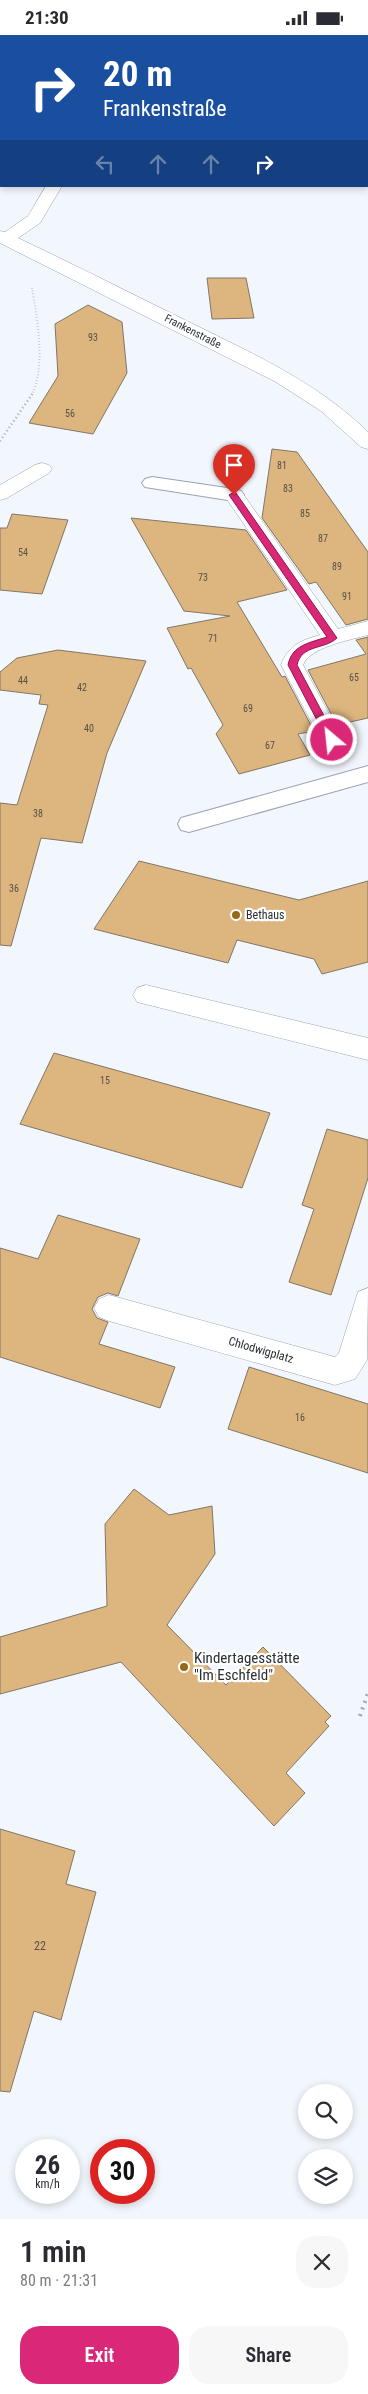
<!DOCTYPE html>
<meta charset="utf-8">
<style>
:root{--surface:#fff;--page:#f7f7f7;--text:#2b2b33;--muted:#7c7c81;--accent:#db2777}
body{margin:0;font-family:"Roboto Condensed",sans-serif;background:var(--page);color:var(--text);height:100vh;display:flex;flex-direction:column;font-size:19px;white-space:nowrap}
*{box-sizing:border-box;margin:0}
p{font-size:16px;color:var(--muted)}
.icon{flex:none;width:28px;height:28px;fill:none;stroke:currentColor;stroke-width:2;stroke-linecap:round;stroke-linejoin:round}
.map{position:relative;height:2184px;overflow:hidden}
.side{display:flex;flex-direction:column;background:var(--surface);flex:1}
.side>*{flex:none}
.guide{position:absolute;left:0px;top:0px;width:369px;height:152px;box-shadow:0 2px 8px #0003;background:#1a4fa0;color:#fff;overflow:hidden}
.fabs{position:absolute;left:298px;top:2049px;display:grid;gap:10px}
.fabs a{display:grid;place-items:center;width:55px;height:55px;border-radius:50%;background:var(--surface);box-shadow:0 2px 8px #0003;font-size:25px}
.speed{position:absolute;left:15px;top:2104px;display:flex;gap:10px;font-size:25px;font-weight:700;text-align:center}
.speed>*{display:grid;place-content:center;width:65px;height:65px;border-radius:50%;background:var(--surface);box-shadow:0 2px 8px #0003;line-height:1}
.speed small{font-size:12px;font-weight:400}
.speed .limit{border:8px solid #d22;background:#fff;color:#111}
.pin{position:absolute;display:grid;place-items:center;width:42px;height:42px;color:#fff;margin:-51px -21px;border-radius:50% 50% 50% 0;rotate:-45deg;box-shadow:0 0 5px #0007}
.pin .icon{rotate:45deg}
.me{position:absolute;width:55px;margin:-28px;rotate:332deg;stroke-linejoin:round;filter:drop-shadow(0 0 4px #0008)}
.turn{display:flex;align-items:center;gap:18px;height:105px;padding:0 20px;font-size:22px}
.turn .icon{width:65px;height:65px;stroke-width:2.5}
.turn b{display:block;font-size:35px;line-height:42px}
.lanes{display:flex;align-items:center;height:48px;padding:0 20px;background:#0003;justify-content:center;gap:25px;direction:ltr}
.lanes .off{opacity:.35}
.round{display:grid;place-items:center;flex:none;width:52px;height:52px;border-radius:20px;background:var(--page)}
.head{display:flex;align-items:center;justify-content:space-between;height:85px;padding:0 20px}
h1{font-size:30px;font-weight:600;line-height:38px}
.button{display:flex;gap:10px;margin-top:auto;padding:10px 20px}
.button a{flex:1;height:58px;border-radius:20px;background:var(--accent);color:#fff;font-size:20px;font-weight:600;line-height:58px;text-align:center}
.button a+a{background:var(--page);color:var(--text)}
.status{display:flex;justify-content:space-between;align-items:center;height:35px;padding:0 25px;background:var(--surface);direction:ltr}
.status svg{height:14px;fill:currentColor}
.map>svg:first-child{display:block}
</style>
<div class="status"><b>21:30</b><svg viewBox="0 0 49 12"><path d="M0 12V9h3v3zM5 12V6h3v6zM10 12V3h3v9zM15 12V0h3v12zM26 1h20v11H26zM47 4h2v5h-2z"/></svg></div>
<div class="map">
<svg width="368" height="2184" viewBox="0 0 368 2184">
<rect width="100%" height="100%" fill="#f2f6fd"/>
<g fill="#ddb57e" stroke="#817668">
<polygon points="207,243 246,243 254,283 212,284"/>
<polygon points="88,270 122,287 127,338 93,399 29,388 58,341 55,289"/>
<polygon points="272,414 297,417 368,517 368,584 346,590 316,547 309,549 262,483"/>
<polygon points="12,479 68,485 42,559 0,555 0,493 7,493"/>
<polygon points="131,483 246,495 287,555 237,567 282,642 285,641 314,696 298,699 310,720 239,739 216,699 223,690 191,633 188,634 167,593 230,581 184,576"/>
<polygon points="368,602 368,683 337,690 308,635 366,619 356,605"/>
<polygon points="58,615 146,626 107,718 82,808 41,803 11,911 0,910 0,768 17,770 48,670 39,669 41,660 0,655 0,637 17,623"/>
<polygon points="139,826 299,865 368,846 368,927 322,939 314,924 237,905 228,928 94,894"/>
<polygon points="54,1018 270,1078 242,1153 20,1089"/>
<polygon points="327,1094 368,1105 368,1143 331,1260 289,1247 314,1174 302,1170"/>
<polygon points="58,1180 140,1204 118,1261 108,1258 98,1262 92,1274 97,1283 108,1287 99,1309 175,1332 160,1373 0,1322 0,1213 38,1224"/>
<polygon points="249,1332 368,1369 368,1438 228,1394"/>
<polygon points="134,1454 169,1480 212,1471 215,1519 167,1590 226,1650 263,1612 331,1681 325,1687 329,1691 286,1738 305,1758 274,1791 121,1627 0,1659 0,1602 107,1571 105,1489"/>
<polygon points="0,1794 75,1816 66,1849 96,1857 61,1985 34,1976 10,2057 0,2056"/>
</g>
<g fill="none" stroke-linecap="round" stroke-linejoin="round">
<defs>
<g id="lane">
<polygon points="152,442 234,454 241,456 244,460 241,464 234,466 145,452 142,448 145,444"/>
<polygon points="368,731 368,747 189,797 181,795 178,789 181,783"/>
</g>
<g id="street">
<rect x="138" y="0" width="14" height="1"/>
<path d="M 46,151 L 62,151 L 40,188 L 18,203 C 77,231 136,261 195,290 C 256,320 319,349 368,397 L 368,414 L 361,412 L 321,376 L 276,347 L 0,208 L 0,196 L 5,197 L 28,181 Z"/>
<polygon points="42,428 49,430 52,434 49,438 7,463 0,465 0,450 35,430"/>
<path d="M 234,454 L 241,456 L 338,594 L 368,586 L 368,600 C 350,605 310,612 303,630 L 343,705 L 340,711 L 332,713 L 324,711 L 281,630 C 288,611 301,605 320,600 L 224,460 L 227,456 Z"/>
<polygon points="146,950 368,1003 368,1025 137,967 133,960 137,953"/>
<polygon points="368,1253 367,1325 355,1344 335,1350 109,1286 99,1282 94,1273 99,1264 109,1260 335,1322 339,1318 358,1257"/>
</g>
</defs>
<use href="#lane" stroke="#9aa3b3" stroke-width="2"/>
<use href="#street" stroke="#9aa3b3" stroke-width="1"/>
<path stroke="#a4a8af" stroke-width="2" stroke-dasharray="0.5 2.5" stroke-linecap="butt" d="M 32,253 C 37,281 46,333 32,359"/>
<polyline stroke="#a4a8af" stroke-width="2.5" stroke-dasharray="1 3" stroke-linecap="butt" points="0,406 33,358"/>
<polyline stroke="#a4a8af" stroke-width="4" stroke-dasharray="2 5" stroke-linecap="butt" points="360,1681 368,1658"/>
<use href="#lane" fill="#fff" fill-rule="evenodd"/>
<use href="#street" fill="#fff" fill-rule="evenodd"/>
</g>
<path fill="#db2777" stroke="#8e194d" d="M 234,457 L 236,458 L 337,603 C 324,615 302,609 297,630 L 337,705 L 336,708 L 329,708 L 288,630 C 292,610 309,608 327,602 L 229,460 Z"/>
<g fill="#976818" stroke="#fff" stroke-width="2">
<circle cx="236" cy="880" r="5"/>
<circle cx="184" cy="1632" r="5"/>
</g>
<g text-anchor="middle" stroke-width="4.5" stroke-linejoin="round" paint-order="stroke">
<g font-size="10" fill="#575047">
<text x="93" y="306">93</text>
<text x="70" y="382">56</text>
<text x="282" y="434">81</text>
<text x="288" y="457">83</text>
<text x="305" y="482">85</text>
<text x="323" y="507">87</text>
<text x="23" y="521">54</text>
<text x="337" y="535">89</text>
<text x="203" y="546">73</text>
<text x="347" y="565">91</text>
<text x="213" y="607">71</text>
<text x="354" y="646">65</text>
<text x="23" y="649">44</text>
<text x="82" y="656">42</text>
<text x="248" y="677">69</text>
<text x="89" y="697">40</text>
<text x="270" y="714">67</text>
<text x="38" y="782">38</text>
<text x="14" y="857">36</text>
<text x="105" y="1049">15</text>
<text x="300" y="1386">16</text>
</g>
<g font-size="11" fill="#2a2e35" stroke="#fff">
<text transform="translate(193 296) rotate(27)" y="4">Frankenstraße</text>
</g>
<g font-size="12" fill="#2a2e35" stroke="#fff" text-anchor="start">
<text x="246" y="884">Bethaus</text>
</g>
<g font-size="12" fill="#2a2e35" stroke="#fff">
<text transform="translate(261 1315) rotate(16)" y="4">Chlodwigplatz</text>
</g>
<g font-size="12" fill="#575047">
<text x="40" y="1915">22</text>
</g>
<g font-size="15" fill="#2a2e35" stroke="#fff" text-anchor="start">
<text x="194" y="1628">Kindertagesstätte<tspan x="194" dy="17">"Im Eschfeld"</tspan></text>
</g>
</g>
</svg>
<div class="fabs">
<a><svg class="icon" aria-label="search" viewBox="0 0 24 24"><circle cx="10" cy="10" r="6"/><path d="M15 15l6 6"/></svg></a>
<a><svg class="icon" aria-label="layers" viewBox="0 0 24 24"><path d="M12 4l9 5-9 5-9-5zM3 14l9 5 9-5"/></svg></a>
</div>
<div class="speed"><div>26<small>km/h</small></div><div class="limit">30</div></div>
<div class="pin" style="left:234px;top:460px;background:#d93025"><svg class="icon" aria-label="arrive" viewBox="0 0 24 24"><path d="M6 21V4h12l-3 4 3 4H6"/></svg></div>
<svg class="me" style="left:332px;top:705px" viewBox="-20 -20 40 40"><circle r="17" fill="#db2777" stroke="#fff" stroke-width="3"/><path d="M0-11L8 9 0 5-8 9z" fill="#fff"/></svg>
<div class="guide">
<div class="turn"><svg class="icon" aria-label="right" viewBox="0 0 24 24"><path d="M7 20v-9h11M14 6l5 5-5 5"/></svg><div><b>20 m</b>Frankenstraße</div></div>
<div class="lanes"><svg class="icon off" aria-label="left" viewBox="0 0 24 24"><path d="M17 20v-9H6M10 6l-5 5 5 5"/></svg><svg class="icon off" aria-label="ahead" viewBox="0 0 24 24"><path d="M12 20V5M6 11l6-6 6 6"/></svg><svg class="icon off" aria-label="ahead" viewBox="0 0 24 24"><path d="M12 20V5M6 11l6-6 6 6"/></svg><svg class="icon" aria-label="right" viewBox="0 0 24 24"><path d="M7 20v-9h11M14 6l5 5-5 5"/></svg></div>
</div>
</div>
<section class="side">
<div class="head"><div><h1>1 min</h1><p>80 m · 21:31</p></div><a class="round"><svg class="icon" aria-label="close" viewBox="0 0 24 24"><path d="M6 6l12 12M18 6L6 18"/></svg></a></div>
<div class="button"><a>Exit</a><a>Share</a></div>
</section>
